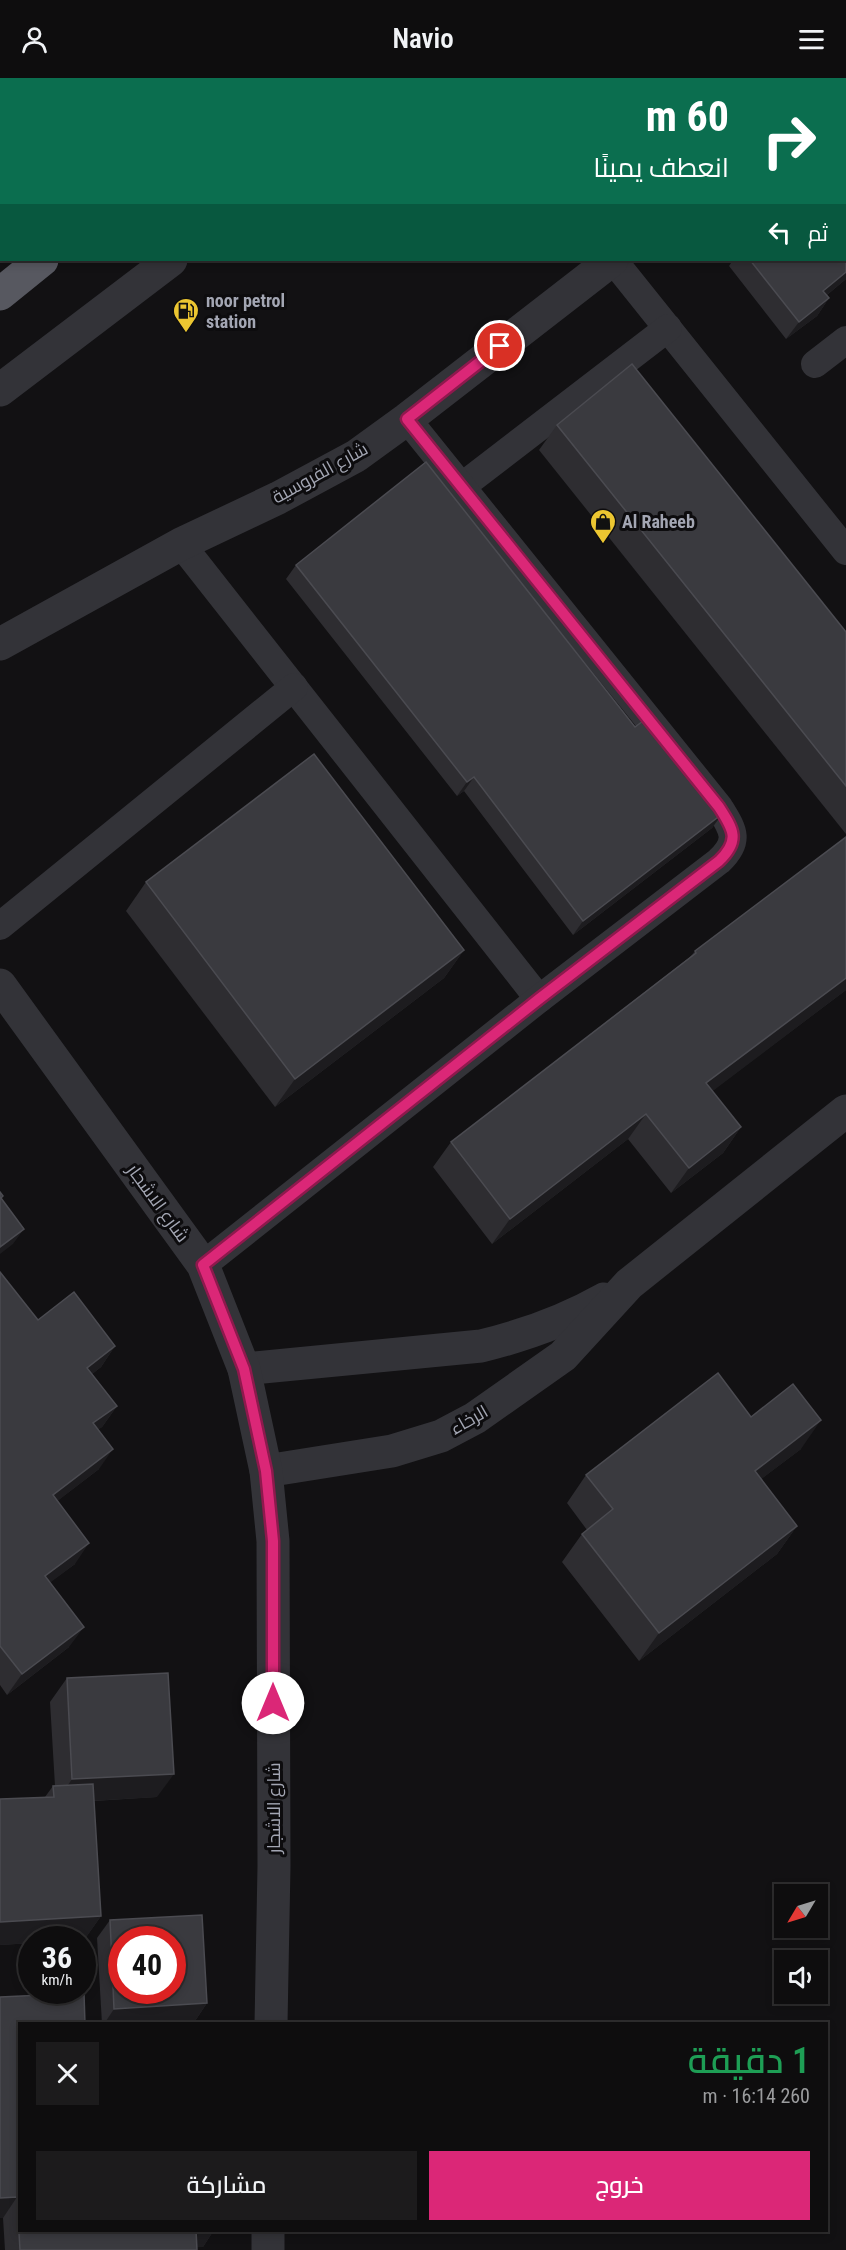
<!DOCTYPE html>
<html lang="ar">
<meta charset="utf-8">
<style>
:root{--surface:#0e0d0e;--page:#1c1b1c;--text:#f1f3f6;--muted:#9b9c9e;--line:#2e2d2e;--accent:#db2777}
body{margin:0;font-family:"Roboto Condensed",Cairo,sans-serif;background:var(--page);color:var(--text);direction:rtl;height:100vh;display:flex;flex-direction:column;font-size:22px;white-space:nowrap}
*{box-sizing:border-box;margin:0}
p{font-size:20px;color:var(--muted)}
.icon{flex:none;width:33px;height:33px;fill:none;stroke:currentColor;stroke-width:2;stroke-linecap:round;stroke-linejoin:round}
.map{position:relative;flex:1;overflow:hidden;direction:ltr}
.panel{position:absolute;left:18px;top:1944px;width:810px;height:210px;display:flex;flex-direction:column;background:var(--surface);border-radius:0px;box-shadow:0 3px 9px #0003,0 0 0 2px var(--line);direction:rtl}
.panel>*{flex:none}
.hud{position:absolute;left:0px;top:0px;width:846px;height:183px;box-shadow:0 3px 9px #0003,0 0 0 2px var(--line);direction:rtl;background:#0b6e4f;color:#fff;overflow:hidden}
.needle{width:39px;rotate:232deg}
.tools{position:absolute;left:774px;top:1806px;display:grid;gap:12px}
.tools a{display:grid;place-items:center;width:54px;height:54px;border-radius:0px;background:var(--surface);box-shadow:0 3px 9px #0003,0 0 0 2px var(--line);font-size:30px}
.speed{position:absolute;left:18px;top:1848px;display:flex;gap:12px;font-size:30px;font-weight:700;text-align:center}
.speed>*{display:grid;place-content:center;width:78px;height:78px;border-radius:50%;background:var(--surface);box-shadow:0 3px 9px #0003,0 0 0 2px var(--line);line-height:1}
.speed small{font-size:15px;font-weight:400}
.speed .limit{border:9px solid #d22;background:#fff;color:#111}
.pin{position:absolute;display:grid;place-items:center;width:51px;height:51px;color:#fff;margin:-26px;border:3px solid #fff;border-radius:50%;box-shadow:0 2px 6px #0007}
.me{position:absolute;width:66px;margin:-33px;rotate:0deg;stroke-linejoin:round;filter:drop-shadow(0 0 4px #0008)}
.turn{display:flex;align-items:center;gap:21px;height:126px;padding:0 18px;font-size:27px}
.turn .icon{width:78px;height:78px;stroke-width:2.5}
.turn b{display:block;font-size:42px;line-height:51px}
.then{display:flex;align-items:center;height:57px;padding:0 18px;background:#0003;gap:12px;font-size:22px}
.round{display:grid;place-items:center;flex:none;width:63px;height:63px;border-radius:0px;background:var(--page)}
.headline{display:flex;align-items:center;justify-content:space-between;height:102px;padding:0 18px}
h1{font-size:36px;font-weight:600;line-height:45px;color:#1e9e55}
.primary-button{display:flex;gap:12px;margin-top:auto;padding:12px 18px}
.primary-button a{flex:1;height:69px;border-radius:0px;background:var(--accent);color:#fff;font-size:24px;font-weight:600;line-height:69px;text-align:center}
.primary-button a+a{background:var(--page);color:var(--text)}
header{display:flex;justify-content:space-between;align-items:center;height:78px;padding:0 18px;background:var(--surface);font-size:27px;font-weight:600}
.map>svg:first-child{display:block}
</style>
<header><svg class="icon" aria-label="menu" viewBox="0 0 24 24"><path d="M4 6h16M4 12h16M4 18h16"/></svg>Navio<svg class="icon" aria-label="person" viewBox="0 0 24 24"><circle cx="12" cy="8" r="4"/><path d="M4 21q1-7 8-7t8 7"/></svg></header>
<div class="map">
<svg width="846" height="2172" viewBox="0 0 846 2172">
<rect width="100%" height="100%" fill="#121113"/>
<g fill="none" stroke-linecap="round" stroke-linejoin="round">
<g stroke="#333338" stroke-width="28">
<polyline points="613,182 846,473"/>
<polyline points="815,286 846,262"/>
<polyline points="461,409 668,250"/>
<polyline points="181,466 539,921"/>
<polyline points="0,848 294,609"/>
<path d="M 203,1187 L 539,921 L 719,783 C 741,762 733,752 719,729 L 407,341"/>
</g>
<g stroke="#333338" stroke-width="33">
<polyline points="844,7 846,5"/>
<polyline points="0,566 181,466 278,420 356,378 407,341 612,182"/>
<path d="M 244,1291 L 481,1268 C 526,1257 565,1243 604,1221"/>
<polyline points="266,1393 392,1373 441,1358 475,1340 563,1278 629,1206 846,1033"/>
</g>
<g stroke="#333338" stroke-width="33">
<polyline points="0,2 2,0"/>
<polyline points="405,2 407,0"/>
<polyline points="0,312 171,182"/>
<polyline points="0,907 203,1187 244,1291 266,1393 273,1463 274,1788 271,1946"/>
<polyline points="268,2172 268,2152"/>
</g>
<g stroke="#575860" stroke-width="33">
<polyline points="28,2 30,0"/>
<polyline points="262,2 264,0"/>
<polyline points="0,23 2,22"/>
<polyline points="0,216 42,182"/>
</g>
</g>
<g fill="#2e2d31">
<polygon points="846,96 846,201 827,217 829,220 817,238 786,261 729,188 733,182 844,182"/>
<polygon points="557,347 846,554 846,756 539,372"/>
<polygon points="296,487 635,649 722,736 712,750 573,857 464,713 457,718 286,501"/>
<polygon points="846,759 846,912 712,1013 741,1049 723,1075 671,1115 628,1061 492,1166 433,1089 451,1064 690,879 695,873"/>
<polygon points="146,804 464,872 444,900 275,1029 126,833"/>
<polygon points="0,1194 38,1242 115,1268 101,1289 92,1296 117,1328 102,1349 98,1351 99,1391 57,1423 75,1486 50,1504 69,1569 7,1617 0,1607"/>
<polygon points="751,1339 801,1371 761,1401 797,1448 777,1476 639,1583 562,1484 582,1456 587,1452 567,1425 586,1397"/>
<polygon points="67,1600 157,1719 94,1723 101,1838 84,1862 32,1862 32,1865 0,1867 45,1719 53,1708 55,1708 50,1624"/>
<polygon points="110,1842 207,1925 195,1943 152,1946 102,1946 97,1860"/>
<polygon points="84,1915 20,2152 214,2152 203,2169 197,2169 197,2172 5,2172 3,2140 0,2140 0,1919"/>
</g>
<g fill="#1d1c1f">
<polygon points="846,194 846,201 811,230 823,213"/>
<polygon points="829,220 817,238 786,261 799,244"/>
<polygon points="474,699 464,713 457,718 467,704"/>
<polygon points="722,736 712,750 573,857 583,843"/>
<polygon points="464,872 444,900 275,1029 295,1001"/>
<polygon points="846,900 846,912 689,1031 706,1005"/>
<polygon points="646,1036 628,1061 492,1166 510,1141"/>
<polygon points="741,1049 723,1075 671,1115 689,1090"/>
<polygon points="24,1151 13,1166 0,1176 0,1169"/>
<polygon points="115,1268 101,1289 73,1311 87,1290"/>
<polygon points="117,1328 102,1349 79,1365 93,1345"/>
<polygon points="821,1342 801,1371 735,1421 755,1393"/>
<polygon points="113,1371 99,1391 38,1438 53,1417"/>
<polygon points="797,1448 777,1476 639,1583 659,1555"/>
<polygon points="89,1465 75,1486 31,1519 45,1498"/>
<polygon points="84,1549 69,1569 7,1617 22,1596"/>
<polygon points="174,1696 157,1719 56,1725 72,1701"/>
<polygon points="101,1838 84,1862 32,1862 32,1865 0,1867 0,1844"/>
<polygon points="207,1925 195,1943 152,1946 104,1946 114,1931"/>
<polygon points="17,2119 3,2140 0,2140 0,2120"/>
<polygon points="194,2152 214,2152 203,2169 182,2170"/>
</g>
<g fill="#3a3a3f" stroke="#4b4b51" stroke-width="1.5" fill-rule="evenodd">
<polygon points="846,96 846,194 823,213 829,220 799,244 750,182 844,182 844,98"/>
<polygon points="632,286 846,554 846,708 557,347"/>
<polygon points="426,384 635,649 647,640 715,724 722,736 583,843 474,699 467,704 296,487"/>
<polygon points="314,676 464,872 295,1001 146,804"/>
<polygon points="846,759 846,900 706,1005 741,1049 689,1090 646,1036 510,1141 451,1064 696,875 695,873"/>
<polygon points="0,1114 3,1118 1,1120 24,1151 0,1169"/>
<polygon points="0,1194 38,1242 74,1214 115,1268 87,1290 117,1328 93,1345 113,1371 53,1417 89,1465 45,1498 84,1549 22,1596 0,1568"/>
<polygon points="718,1295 751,1339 793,1306 821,1342 755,1393 797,1448 659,1555 582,1456 613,1431 586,1397"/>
<polygon points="168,1595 174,1696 72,1701 67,1600"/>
<polygon points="93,1706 101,1838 0,1844 0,1721 54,1719 53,1708"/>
<path d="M 202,1837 L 207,1925 L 114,1931 L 110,1842 ZM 122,1862 L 172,1862 L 172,1912 L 122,1912 Z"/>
<polygon points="84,1915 85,1946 20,1946 20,2152 196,2152 197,2172 20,2172 17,2119 0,2120 0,1919"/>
</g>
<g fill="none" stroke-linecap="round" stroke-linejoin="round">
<defs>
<path id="route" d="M 273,1625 L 273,1463 L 266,1393 L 244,1291 L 203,1187 L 539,921 L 719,783 C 741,762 733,751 719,729 L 407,341 L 500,268"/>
</defs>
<use href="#route" stroke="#8e194d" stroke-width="15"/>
<use href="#route" stroke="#db2777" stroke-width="10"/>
</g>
<defs>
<symbol id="fuel-pin" viewBox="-11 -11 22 30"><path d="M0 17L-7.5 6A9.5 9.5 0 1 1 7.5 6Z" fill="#ecc631" stroke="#0d0c0e"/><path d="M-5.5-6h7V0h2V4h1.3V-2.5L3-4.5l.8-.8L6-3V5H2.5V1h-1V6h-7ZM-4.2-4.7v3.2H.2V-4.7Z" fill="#111"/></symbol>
<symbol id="shop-pin" viewBox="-11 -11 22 30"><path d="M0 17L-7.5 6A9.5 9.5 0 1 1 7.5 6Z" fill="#ecc631" stroke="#0d0c0e"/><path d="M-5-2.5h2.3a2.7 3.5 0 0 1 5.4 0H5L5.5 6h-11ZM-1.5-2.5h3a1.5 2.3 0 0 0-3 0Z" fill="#111"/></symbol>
</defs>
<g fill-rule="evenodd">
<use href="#fuel-pin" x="171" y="218" width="30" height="40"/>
<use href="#shop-pin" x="588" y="429" width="30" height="40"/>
</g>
<g text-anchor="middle" stroke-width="6" stroke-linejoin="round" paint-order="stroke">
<g font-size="18" font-weight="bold" fill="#a3a6b3" stroke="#0d0c0e" text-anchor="start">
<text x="206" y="229">noor petrol<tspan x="206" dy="21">station</tspan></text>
<text x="622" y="450">Al Raheeb</text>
</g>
<g font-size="18" fill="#a3a6b3" stroke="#0d0c0e">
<text transform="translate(320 395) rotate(-29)" y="6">شارع الفروسية</text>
<text transform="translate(158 1125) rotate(54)" y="6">شارع الاشجار</text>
<text transform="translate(469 1342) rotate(-30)" y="6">الرخاء</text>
<text transform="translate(274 1730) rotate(-90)" y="6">شارع الاشجار</text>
</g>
</g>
</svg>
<div class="tools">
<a><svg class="needle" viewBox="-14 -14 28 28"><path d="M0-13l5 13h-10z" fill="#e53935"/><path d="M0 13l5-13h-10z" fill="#9b9c9e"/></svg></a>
<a><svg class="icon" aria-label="sound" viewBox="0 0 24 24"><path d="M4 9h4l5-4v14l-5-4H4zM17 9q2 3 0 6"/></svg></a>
</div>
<div class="speed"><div>36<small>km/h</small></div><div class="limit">40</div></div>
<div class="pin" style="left:500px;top:268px;background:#d93025"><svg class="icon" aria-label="arrive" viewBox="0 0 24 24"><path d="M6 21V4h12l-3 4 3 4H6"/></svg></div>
<svg class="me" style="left:273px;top:1625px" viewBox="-20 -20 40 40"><circle r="19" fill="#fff"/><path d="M0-13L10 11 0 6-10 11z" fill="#db2777"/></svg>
<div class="hud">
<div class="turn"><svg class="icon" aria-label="right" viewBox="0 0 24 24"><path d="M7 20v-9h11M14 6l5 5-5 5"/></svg><div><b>60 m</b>انعطف يمينًا</div></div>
<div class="then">ثم<svg class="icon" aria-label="left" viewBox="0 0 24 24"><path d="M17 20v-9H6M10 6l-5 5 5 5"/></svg></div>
</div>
<section class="panel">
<div class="headline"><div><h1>1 دقيقة</h1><p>260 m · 16:14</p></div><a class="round"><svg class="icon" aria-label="close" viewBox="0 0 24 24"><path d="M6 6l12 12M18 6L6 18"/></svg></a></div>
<div class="primary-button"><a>خروج</a><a>مشاركة</a></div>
</section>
</div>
